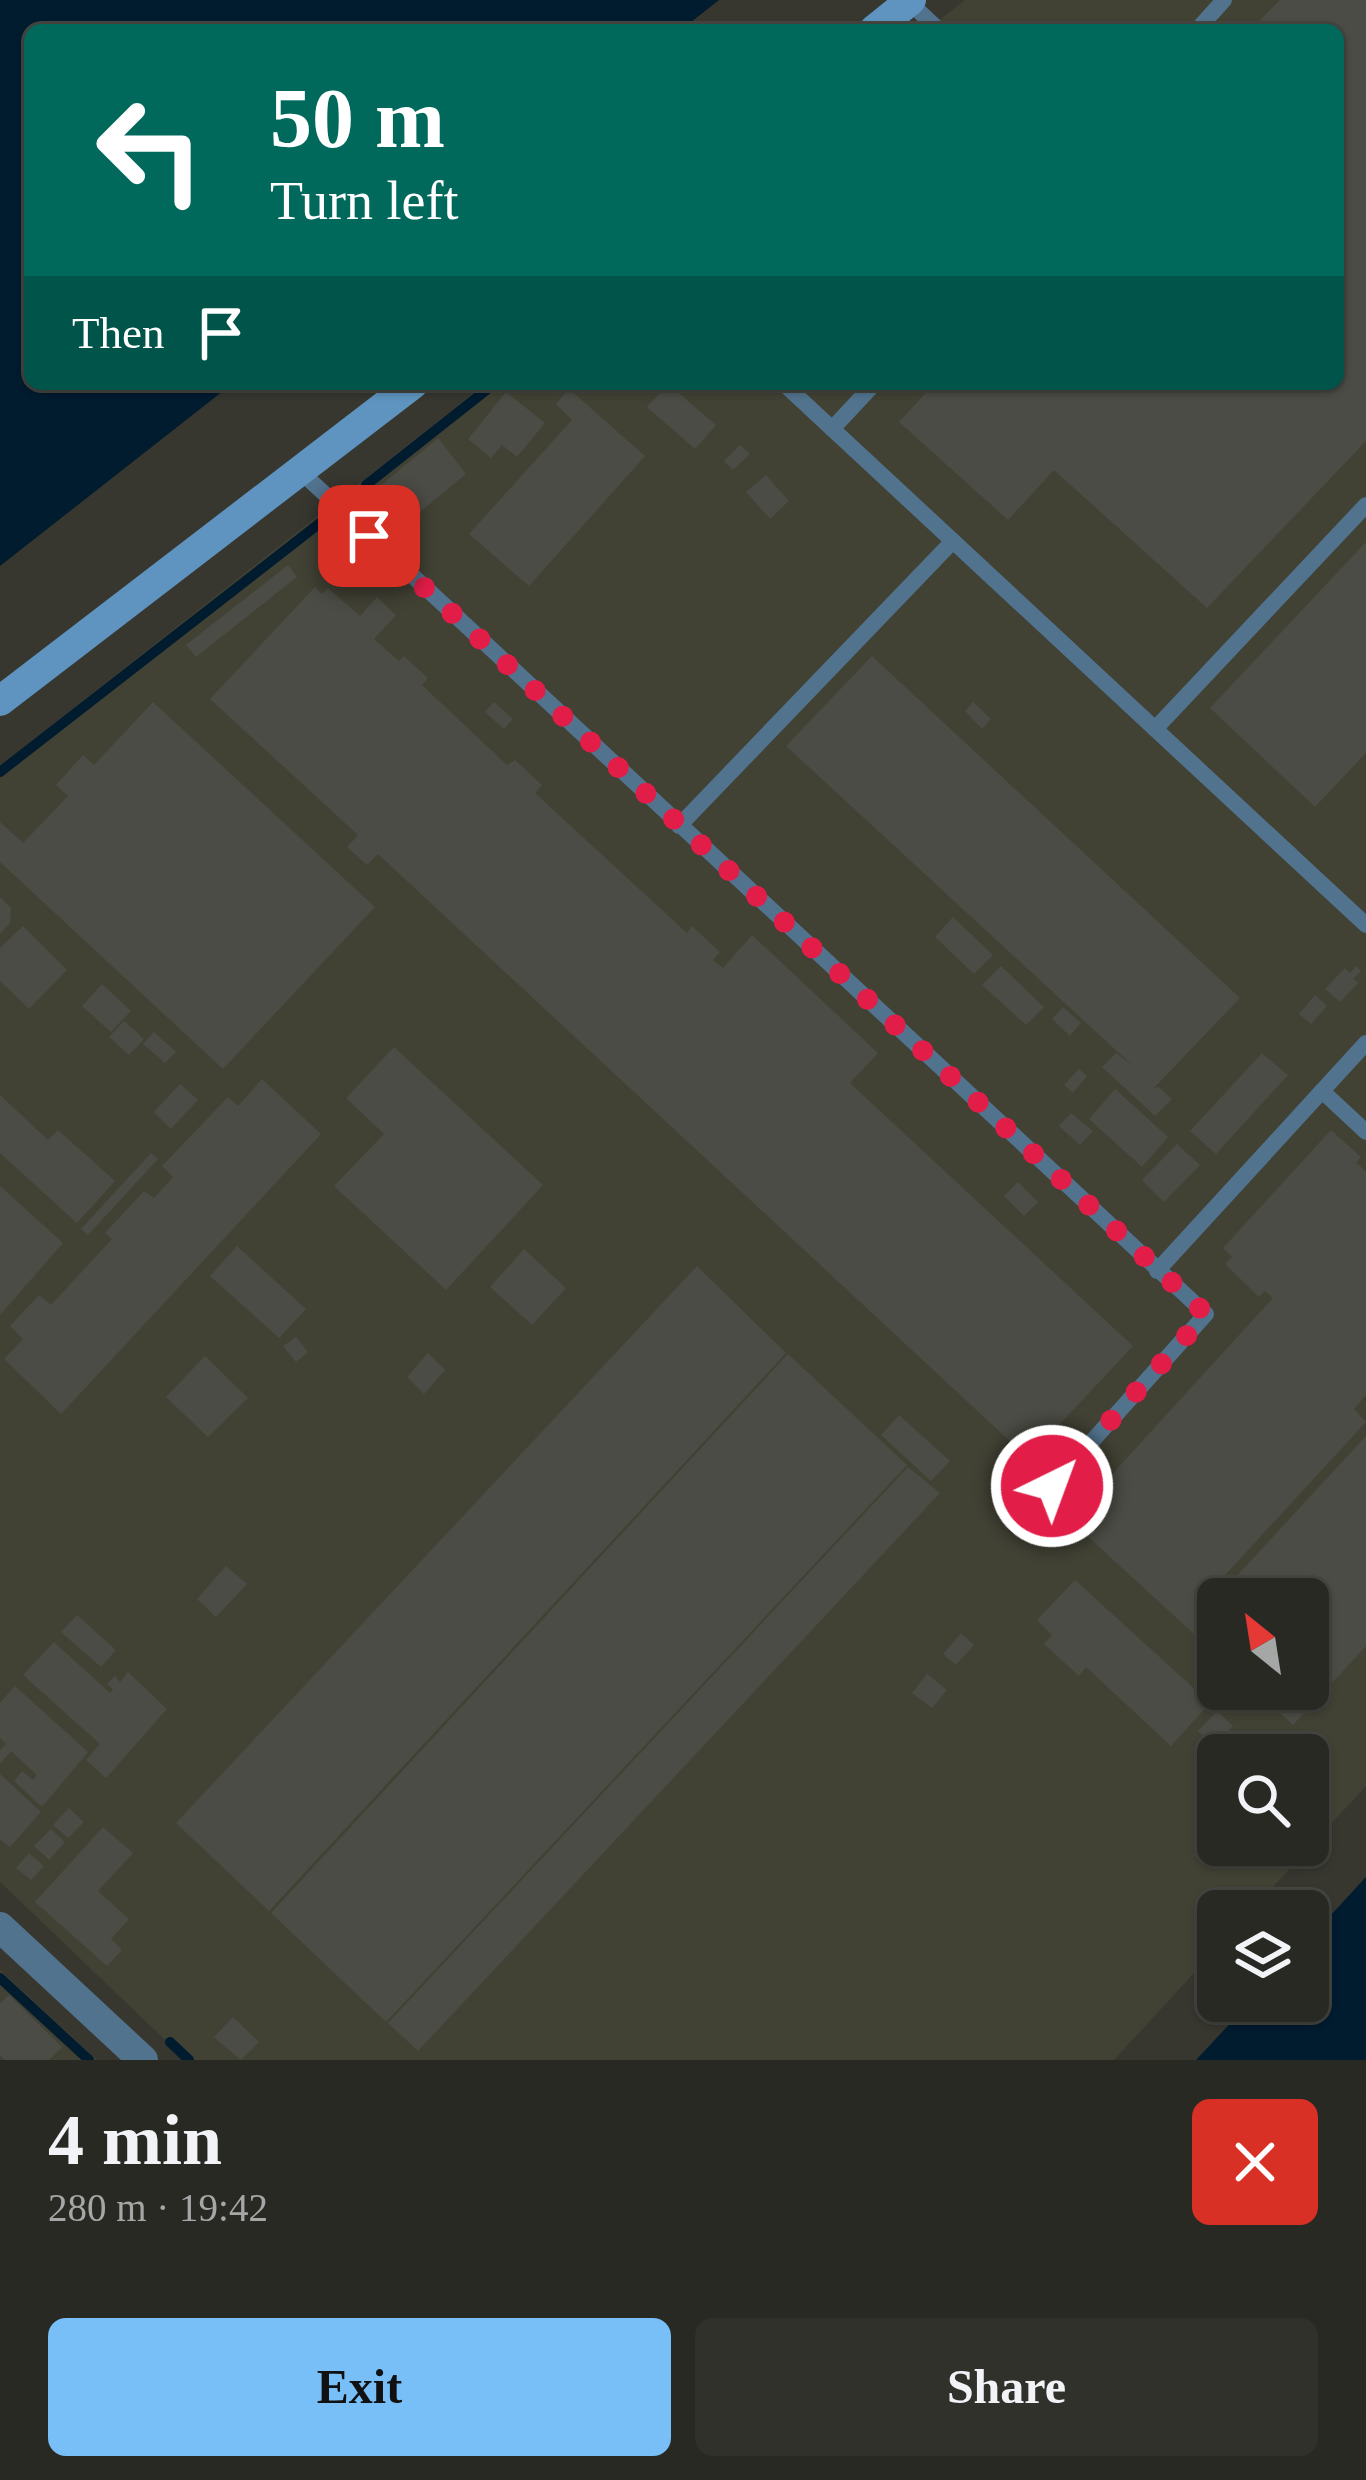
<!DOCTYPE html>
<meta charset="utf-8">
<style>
:root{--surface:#292924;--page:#31312c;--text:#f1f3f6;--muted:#a5a6a6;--line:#454541;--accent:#78bff8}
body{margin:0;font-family:Georgia,serif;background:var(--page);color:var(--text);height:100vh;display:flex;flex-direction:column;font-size:45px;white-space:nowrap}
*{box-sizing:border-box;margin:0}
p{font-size:39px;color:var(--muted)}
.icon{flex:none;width:66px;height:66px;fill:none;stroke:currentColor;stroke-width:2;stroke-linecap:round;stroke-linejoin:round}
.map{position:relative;height:2060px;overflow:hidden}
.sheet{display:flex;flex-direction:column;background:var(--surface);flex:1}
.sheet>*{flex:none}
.guide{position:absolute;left:24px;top:24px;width:1320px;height:366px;border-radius:18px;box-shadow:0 3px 9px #0004,0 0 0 3px var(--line);background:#00695c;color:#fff;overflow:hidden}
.needle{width:78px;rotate:330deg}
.controls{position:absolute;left:1197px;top:1578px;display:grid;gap:24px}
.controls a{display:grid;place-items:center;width:132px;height:132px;border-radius:18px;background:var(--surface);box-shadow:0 3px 9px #0004,0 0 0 3px var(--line);font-size:60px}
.pin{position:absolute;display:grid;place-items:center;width:102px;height:102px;color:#fff;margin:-51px;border-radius:24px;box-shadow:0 6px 18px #0006}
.me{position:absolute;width:132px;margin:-66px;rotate:42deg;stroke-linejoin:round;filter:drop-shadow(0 0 9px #0008)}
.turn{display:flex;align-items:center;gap:42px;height:252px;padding:0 48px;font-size:54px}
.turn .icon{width:156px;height:156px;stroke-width:2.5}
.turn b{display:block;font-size:84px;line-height:102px}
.then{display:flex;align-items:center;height:114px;padding:0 48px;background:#0003;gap:24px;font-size:45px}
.round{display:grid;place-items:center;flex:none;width:126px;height:126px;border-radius:18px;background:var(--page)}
.overview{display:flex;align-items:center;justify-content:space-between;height:204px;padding:0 48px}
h1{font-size:72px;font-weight:600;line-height:90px}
.action{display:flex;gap:24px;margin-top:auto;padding:24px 48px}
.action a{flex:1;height:138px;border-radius:18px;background:var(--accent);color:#111;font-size:48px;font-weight:600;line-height:138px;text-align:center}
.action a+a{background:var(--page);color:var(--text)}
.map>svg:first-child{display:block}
</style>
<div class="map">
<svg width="1366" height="2060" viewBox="0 0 1366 2060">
<rect width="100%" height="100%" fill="#373730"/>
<g fill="#414134" fill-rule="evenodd">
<path d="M 965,0 L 1366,0 L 1366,1786 L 1251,1911 L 1218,1911 L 1218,1947 L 1114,2060 L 186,2060 L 0,1882 L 0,766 L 485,384 L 1338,384 L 1338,30 L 927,30 ZM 1218,1599 L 1308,1599 L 1308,1689 L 1218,1689 ZM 1218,1755 L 1308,1755 L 1308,1845 L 1218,1845 Z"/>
<polygon points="0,1970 97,2060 0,2060"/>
</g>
<g fill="#011b2f">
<polygon points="0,0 719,0 681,30 30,30 30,384 232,384 0,566"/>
<polygon points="1366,1877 1366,2060 1196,2060 1251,2001 1308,2001 1308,1940"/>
</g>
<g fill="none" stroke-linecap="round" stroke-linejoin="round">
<g stroke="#011b2f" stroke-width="10">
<polyline points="366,485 494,384"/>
<polyline points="0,772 320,523"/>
<polyline points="0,1978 89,2060"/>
<polyline points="170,2042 189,2060"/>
</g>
</g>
<g fill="#4c4c46">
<polygon points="1280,0 1366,0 1366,441 1207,608 1054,470 1008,520 899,422 934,384 1338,384 1338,30 1263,30 1256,24"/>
<polygon points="668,384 716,425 695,449 647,407"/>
<polygon points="569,389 645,456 529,586 469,534 572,420 556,404"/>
<polygon points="506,392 545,423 517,457 502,445 491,458 468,439"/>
<polygon points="438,438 466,474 408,522 379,487"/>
<polygon points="740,445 750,454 733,470 724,461"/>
<polygon points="766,475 789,501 770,519 746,492"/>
<polygon points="1366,542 1366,753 1315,807 1210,708"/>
<polygon points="288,565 297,577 196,657 186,645"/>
<polygon points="315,587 322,594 328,588 360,616 377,597 396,615 374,639 399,661 404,656 428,678 422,685 507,765 515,760 542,785 535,793 687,933 692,926 720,952 713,960 723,968 752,935 878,1053 850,1083 1133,1346 1028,1458 378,854 367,865 347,847 358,835 210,699"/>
<polygon points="872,656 1240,998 1154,1088 1159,1087 1172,1099 1155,1116 1102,1067 1116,1053 1133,1066 786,746"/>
<polygon points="153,702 375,907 223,1069 0,862 0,822 23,843 68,796 56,785 83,755 94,765"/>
<polygon points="494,702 513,719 504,729 485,712"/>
<polygon points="973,702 991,719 982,729 965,711"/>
<polygon points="0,897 11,908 10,923 0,934"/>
<polygon points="953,917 993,955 974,974 935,937"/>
<polygon points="23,926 67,970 29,1009 0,981 0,948"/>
<polygon points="1001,966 1044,1007 1026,1025 982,985"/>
<polygon points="1356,966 1361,971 1353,979 1358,983 1340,1002 1325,989 1345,968 1350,973"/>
<polygon points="102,984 131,1011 111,1032 82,1006"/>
<polygon points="1315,995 1327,1006 1311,1024 1299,1014"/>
<polygon points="1063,1007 1081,1023 1070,1036 1052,1019"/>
<polygon points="124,1021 144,1039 129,1055 109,1037"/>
<polygon points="154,1032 176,1052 165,1063 143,1044"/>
<polygon points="394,1047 543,1185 446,1290 334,1186 384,1134 346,1098"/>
<polygon points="1262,1053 1288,1075 1216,1154 1190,1131"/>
<polygon points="1079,1069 1087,1076 1073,1093 1064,1085"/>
<polygon points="262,1079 321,1134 61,1414 4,1359 23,1339 10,1326 39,1295 51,1305 112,1239 105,1233 144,1191 154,1198 173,1177 162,1166 228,1097 238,1106"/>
<polygon points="180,1084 198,1100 171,1129 154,1112"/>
<polygon points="1115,1089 1168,1137 1142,1167 1089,1119"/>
<polygon points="0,1095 48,1140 58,1130 115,1181 77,1223 0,1153"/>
<polygon points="1071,1113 1093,1131 1080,1145 1059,1126"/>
<polygon points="1331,1130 1361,1157 1356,1162 1366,1172 1366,1395 1354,1409 1366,1422 1215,1586 1222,1592 1366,1436 1366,1646 1293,1725 1254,1689 1308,1689 1308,1599 1218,1599 1218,1656 1061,1512 1095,1476 1104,1483 1273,1298 1265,1291 1259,1297 1225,1264 1232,1257 1223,1248"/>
<polygon points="1177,1144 1200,1165 1164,1202 1142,1180"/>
<polygon points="151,1153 158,1159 88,1235 81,1229"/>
<polygon points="1018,1182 1038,1202 1024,1216 1004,1196"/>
<polygon points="0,1186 63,1243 0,1315"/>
<polygon points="237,1246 306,1309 279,1338 210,1276"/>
<polygon points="524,1249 566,1288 532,1325 490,1287"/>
<polygon points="697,1266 786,1353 269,1911 176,1823"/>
<polygon points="296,1337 308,1352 296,1362 283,1346"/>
<polygon points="428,1353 445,1370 424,1394 407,1377"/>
<polygon points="788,1354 907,1465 386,2022 271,1913"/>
<polygon points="205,1356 248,1398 208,1437 166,1397"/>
<polygon points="899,1415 950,1461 931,1481 881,1435"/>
<polygon points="908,1467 940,1493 418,2051 388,2023"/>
<polygon points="226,1566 247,1584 216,1617 197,1599"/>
<polygon points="1075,1580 1210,1703 1171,1746 1086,1667 1079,1676 1044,1644 1052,1635 1037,1620"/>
<polygon points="77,1615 116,1650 101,1667 61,1632"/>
<polygon points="961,1633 974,1645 956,1665 943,1654"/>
<polygon points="54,1642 110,1693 113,1689 107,1684 115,1676 120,1682 128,1672 167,1709 106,1778 86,1760 100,1744 23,1675"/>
<polygon points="927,1674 947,1690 932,1708 912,1693"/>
<polygon points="15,1686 88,1752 42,1807 14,1781 22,1771 33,1780 37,1775 11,1751 0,1764 0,1750 6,1744 0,1738 0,1703"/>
<polygon points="1217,1711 1233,1726 1214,1746 1198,1731"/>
<polygon points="0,1774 41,1812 10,1847 0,1839"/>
<polygon points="69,1808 84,1822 68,1838 53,1825"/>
<polygon points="103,1827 133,1853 98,1891 129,1919 111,1939 122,1950 107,1966 35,1902"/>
<polygon points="51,1829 65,1842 49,1860 34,1846"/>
<polygon points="29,1853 44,1866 31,1880 16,1868"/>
<polygon points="9,1995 62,2047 49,2060 5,2060 0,2055 0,2003"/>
<polygon points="233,2017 259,2042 241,2060 214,2037"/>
</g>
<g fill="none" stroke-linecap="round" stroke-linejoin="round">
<g stroke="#52738e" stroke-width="16">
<polyline points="909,2 939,30"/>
<polyline points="1197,30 1224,0"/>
<polyline points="784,384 1366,925"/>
<polyline points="832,429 874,384"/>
<polyline points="300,471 1206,1314 1052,1486"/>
<polyline points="1155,729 1366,505"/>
<polyline points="679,826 953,541"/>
<polyline points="1322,1091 1366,1132"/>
<polyline points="1157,1271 1366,1043"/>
</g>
<polyline stroke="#52738e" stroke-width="30" points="0,1927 143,2060"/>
<g stroke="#5e94bf" stroke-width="30">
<polyline points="874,30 911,0"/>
<polyline points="0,701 413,384"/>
</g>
</g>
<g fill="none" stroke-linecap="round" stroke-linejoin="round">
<polyline stroke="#e11d48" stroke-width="21" stroke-dasharray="0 37.8" points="369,536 1206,1314 1052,1486"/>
</g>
</svg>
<div class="controls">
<a><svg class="needle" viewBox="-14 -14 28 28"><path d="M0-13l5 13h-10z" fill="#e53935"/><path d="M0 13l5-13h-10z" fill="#a5a6a6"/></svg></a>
<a><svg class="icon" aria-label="search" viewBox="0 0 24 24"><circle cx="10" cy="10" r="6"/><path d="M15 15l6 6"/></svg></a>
<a><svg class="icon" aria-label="layers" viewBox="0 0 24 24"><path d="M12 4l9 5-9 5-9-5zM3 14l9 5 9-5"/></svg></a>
</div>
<div class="pin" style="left:369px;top:536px;background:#d93025"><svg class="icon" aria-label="arrive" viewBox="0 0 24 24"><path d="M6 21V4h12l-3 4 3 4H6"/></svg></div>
<svg class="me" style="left:1052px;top:1486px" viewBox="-20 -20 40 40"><circle r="17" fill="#e11d48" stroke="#fff" stroke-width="3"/><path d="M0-11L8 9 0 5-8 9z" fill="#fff"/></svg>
<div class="guide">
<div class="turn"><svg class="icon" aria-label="left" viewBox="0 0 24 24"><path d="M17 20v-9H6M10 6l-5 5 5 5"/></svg><div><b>50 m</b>Turn left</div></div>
<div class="then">Then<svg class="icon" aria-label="arrive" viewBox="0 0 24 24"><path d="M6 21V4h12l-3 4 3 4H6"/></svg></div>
</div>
</div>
<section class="sheet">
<div class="overview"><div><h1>4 min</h1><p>280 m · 19:42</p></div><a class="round" style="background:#d93025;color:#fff"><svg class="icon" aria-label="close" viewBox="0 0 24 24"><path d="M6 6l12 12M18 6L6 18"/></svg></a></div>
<div class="action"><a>Exit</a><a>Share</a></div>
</section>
